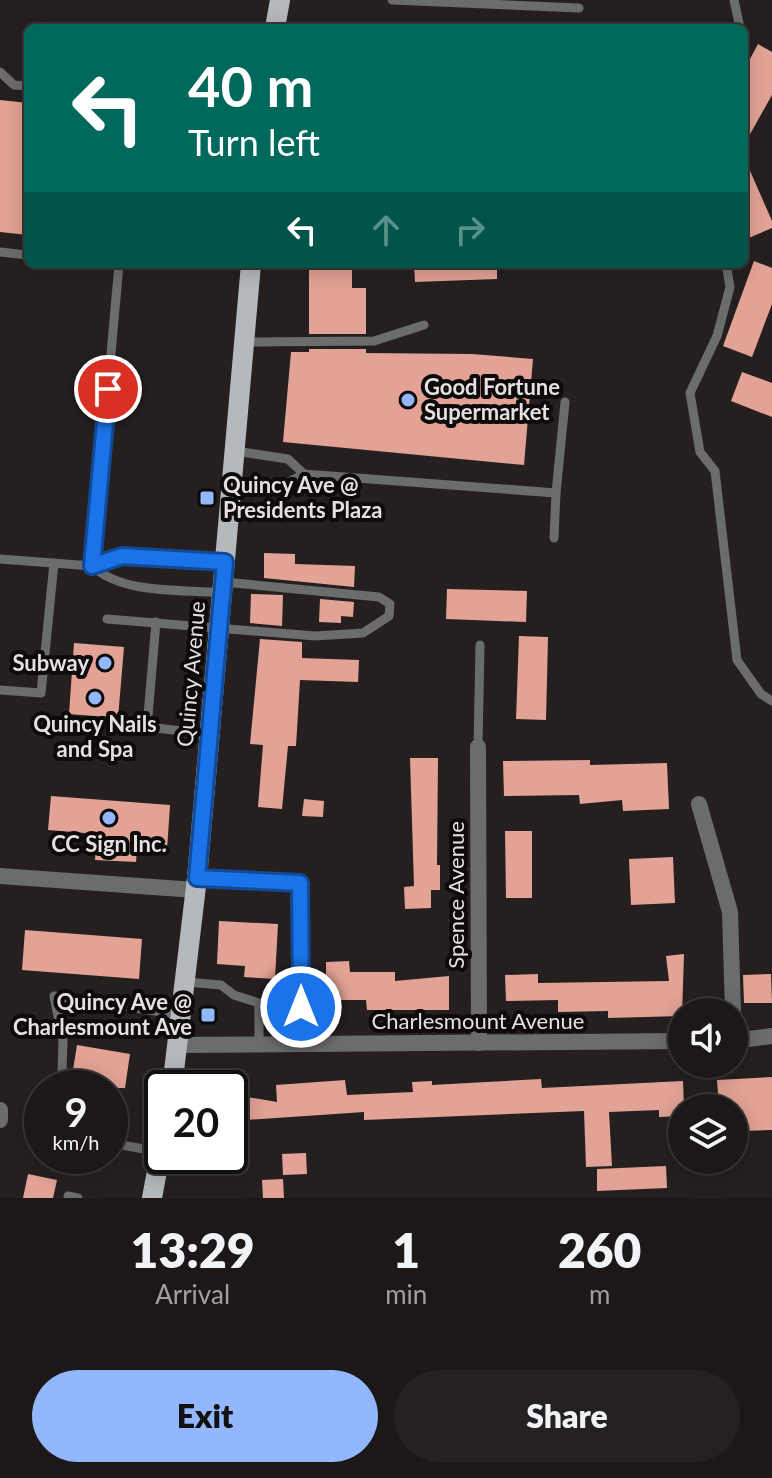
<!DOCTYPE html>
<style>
:root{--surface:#1c1817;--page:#252120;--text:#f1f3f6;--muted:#a0a0a1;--line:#3a3736;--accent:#92b7fd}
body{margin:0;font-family:Lato,sans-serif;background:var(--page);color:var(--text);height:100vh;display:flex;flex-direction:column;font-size:30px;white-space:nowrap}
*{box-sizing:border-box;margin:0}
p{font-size:26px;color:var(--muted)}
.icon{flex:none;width:44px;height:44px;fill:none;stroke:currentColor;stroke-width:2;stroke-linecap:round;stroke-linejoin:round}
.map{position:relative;height:1198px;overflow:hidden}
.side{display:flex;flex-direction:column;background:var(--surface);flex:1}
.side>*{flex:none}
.banner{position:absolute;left:24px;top:24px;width:724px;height:244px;border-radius:12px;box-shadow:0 4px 20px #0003,0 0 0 2px var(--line);background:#00695c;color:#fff;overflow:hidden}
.controls{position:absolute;left:668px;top:998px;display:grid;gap:16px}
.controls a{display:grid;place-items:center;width:80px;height:80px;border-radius:50%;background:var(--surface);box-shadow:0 4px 20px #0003,0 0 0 2px var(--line);font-size:40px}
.speed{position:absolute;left:24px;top:1070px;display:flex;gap:16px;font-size:40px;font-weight:700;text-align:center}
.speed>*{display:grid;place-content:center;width:104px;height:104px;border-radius:50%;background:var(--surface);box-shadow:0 4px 20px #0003,0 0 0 2px var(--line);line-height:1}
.speed small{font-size:20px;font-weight:400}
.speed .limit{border:4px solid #111;border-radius:12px;background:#fff;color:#111}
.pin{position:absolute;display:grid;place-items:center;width:68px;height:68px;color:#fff;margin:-34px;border:4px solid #fff;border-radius:50%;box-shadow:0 2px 8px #0007}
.me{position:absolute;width:88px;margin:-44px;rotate:0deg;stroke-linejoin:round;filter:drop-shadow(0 0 6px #0008)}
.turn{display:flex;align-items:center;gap:28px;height:168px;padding:0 32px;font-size:36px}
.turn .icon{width:104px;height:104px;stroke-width:2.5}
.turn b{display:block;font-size:56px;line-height:68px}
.lanes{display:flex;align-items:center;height:76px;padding:0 32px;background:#0003;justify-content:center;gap:40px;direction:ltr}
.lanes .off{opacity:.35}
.eta{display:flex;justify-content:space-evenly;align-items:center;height:136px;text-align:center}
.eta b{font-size:48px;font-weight:800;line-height:56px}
.primary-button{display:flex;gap:16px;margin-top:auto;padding:16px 32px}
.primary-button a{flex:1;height:92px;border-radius:48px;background:var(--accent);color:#111;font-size:32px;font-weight:800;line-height:92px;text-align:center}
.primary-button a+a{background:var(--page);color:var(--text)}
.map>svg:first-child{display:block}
</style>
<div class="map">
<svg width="772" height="1198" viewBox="0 0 772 1198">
<rect width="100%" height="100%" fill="#25201f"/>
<g fill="#e2a295">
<polygon points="758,44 772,52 772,95 744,145 744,70"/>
<polygon points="0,100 28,103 28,235 0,232"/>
<polygon points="744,157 772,221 772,228 744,240"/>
<polygon points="754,261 772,268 772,304 752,357 723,346"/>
<polygon points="309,264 352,264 352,288 366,288 366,334 309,334"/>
<polygon points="414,264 497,264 497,279 415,282"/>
<polygon points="309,349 366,349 366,353 472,354 533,359 524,465 283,442 291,352 309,352"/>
<polygon points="742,372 772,383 772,417 731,401"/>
<polygon points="264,553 295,554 295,564 355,566 354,587 264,578"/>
<polygon points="447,589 527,591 526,622 446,619"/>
<polygon points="251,594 283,595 282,626 250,623"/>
<polygon points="320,599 354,602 353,617 341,616 341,623 319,622"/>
<polygon points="519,636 548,637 546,720 516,719"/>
<polygon points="260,639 302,642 302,658 359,660 358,682 300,680 296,746 288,746 282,809 258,807 263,745 250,744"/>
<polygon points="74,643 124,647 118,718 69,714"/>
<polygon points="410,758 438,758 437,865 440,865 440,890 431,890 431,908 405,909 404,887 414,886"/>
<polygon points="590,760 590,765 667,763 669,809 623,811 622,800 580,804 579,795 504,796 503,761"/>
<polygon points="51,796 170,805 167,850 137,848 136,862 95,860 97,834 48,830"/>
<polygon points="304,799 324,801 323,817 302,816"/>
<polygon points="505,831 532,831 532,898 506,898"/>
<polygon points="673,857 675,903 631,905 629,859"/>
<polygon points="219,921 278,924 275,979 244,977 245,966 217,964"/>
<polygon points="25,930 142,939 139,979 22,970"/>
<polygon points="684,954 682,1016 608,1018 608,1011 558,1012 558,1000 506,1001 505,975 538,974 538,983 669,981 666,956"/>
<polygon points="349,961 350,972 395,972 395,981 449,976 449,1010 367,1010 366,1000 319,1000 319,974 326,974 326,962"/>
<polygon points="771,974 772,1003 744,1003 743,975"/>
<polygon points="77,1045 130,1054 125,1088 70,1088"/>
<polygon points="772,1077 772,1130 744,1131 744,1121 734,1121 734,1108 719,1108 717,1080"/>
<polygon points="541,1079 542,1088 683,1081 684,1108 682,1116 659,1117 659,1110 609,1112 612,1166 586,1167 584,1111 364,1120 364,1112 246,1120 239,1160 230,1159 230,1094 277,1102 276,1085 345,1080 347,1095 413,1092 412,1082 432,1081 432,1085"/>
<polygon points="306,1153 307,1174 283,1175 282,1154"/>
<polygon points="666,1166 667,1188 597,1191 597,1169"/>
<polygon points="28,1174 57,1180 53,1198 23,1198"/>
<polygon points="283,1179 284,1198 263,1198 262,1180"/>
</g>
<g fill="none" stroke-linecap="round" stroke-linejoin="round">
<g stroke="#6b6c6e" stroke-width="9">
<polyline points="392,0 579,8"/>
<polyline points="734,0 740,28"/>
<polyline points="0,72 14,85 28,86"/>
<polyline points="0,252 28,255"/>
<polyline points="726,264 730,287 717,336 690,393 700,452 715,471 737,660 761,694 772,701"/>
<polyline points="244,342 374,341 424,325"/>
<polyline points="235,451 288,459 304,474"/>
<polyline points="232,482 287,483 304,474 556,493 565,402"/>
<polyline points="554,538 556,493"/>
<polyline points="0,559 92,566 122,556 225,562"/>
<polyline points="92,566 119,264"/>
<path d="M 92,566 C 124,595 181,589 222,593"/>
<polyline points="107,619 315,636 363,633 389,616 390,604 379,597 224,582"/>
<polyline points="156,622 147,727 209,734"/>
<polyline points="0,690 41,693 54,563"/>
<polyline points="478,747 480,645"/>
<polyline points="197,878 300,883 302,1044"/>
<polyline points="186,982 221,985 234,995 259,1003 259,1045"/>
<polyline points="62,1071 63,1041 54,996 182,1015"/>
<polyline points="110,1143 161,1152"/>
<polyline points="68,1196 78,1198"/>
</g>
<g stroke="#6b6c6e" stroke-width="16">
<polyline points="478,747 479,1043"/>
<polyline points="699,804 730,912 733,1012"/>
<polyline points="0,876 195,890"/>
<polyline points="734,1041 772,1036"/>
<polyline points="178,1045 682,1041"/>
<polyline points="0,1110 0,1120"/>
</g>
<g stroke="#b5b8bd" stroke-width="20">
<polyline points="275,28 280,0"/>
<polyline points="172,1088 197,878 251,264"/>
<polyline points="152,1198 162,1144"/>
</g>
</g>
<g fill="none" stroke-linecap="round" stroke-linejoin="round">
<defs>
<polyline id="route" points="108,389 92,566 122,556 225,562 197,878 300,883 301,1007"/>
</defs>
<use href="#route" stroke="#114b97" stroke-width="20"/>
<use href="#route" stroke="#1a73e8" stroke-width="14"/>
</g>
<g fill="#92b7fd" stroke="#0d0a0a" stroke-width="3">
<circle cx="408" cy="400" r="8"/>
<rect x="199" y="490" width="16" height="16" rx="4"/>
<circle cx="105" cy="663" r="8"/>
<circle cx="95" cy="698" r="8"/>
<circle cx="109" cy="818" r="8"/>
<rect x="200" y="1007" width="16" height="16" rx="4"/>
</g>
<g text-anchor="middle" stroke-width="8" stroke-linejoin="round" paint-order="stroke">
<g font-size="22" font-weight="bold" fill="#e4e0df" stroke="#0d0a0a" text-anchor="start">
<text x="424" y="395">Good Fortune<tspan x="424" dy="25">Supermarket</tspan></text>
<text x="223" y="493">Quincy Ave @<tspan x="223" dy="25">Presidents Plaza</tspan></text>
<text x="89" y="671" text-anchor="end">Subway</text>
<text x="95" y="732" text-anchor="middle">Quincy Nails<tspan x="95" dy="25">and Spa</tspan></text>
<text x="109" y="852" text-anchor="middle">CC Sign Inc.</text>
<text x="192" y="1010" text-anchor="end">Quincy Ave @<tspan x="192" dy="25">Charlesmount Ave</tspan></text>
</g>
<g font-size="22" fill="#e4e0df" stroke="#0d0a0a">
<text transform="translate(191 674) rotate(-85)" y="8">Quincy Avenue</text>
<text transform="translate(456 895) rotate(-90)" y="8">Spence Avenue</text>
<text x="478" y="1029">Charlesmount Avenue</text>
</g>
</g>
</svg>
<div class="controls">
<a><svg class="icon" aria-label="sound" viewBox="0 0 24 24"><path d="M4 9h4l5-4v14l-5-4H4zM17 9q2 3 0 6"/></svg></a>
<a><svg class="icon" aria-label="layers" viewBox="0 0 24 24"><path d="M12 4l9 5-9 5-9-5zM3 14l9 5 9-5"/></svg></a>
</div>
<div class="speed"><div>9<small>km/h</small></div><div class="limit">20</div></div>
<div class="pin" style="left:108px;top:389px;background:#d93025"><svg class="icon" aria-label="arrive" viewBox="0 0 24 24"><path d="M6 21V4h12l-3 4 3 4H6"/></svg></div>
<svg class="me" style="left:301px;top:1007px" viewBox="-20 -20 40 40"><circle r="17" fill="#1a73e8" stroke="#fff" stroke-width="3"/><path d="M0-11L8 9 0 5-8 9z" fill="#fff"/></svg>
<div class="banner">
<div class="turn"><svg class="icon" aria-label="left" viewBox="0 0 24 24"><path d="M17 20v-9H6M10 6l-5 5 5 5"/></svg><div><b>40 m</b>Turn left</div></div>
<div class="lanes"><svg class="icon" aria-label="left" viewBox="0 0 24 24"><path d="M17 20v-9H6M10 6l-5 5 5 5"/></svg><svg class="icon off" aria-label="ahead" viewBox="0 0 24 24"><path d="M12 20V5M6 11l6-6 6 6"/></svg><svg class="icon off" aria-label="right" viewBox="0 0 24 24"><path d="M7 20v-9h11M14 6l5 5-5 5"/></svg></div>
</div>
</div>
<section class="side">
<div class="eta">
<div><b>13:29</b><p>Arrival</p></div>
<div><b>1</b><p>min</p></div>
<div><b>260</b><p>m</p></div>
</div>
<div class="primary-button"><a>Exit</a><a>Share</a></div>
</section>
